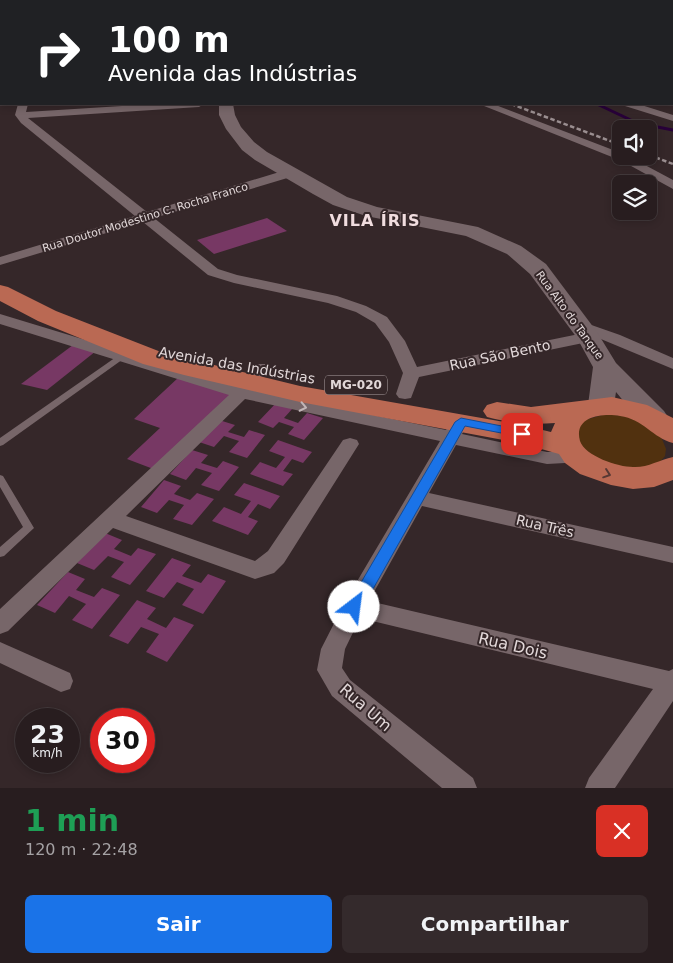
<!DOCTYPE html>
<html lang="pt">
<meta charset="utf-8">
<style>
:root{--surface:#281d1f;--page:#342a2c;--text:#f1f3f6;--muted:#a5a2a4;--line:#443b3d;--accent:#1a73e8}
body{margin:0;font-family:"DejaVu Sans",sans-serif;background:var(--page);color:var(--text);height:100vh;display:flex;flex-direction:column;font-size:19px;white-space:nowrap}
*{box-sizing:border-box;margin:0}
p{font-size:16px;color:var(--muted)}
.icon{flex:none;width:28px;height:28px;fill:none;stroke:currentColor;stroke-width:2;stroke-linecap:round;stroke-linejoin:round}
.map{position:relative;height:788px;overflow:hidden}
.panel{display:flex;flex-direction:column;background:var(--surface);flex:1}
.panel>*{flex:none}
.guide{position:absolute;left:0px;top:0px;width:674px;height:105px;box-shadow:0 2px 8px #0003,0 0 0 1px var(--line);background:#202124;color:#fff;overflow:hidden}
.controls{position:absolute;left:612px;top:120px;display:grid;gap:10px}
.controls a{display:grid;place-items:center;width:45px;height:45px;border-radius:8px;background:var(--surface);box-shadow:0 2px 8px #0003,0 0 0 1px var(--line);font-size:25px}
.speed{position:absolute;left:15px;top:708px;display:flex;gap:10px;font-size:25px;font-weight:700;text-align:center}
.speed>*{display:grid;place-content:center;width:65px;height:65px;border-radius:50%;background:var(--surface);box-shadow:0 2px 8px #0003,0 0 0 1px var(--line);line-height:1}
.speed small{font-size:12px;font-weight:400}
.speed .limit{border:8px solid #d22;background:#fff;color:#111}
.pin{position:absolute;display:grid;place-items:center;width:42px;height:42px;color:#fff;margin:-21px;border-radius:10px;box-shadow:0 2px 8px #0006}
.me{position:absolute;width:55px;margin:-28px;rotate:30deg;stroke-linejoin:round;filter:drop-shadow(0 0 4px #0008)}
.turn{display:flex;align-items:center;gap:18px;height:105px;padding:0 25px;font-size:22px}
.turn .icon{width:65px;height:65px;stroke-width:2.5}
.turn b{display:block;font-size:35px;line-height:42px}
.round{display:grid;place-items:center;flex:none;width:52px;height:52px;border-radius:8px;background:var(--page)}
.head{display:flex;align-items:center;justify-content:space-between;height:85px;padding:0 25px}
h1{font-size:30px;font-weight:700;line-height:38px;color:#1e9e55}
.primary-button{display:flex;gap:10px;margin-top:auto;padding:10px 25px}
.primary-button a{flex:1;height:58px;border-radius:8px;background:var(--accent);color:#fff;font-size:20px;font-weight:700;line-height:58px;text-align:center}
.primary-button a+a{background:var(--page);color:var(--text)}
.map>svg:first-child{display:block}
</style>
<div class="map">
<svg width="673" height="788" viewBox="0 0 673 788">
<rect width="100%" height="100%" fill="#352729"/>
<polygon fill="#51310f" points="606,414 632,417 660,434 666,449 665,456 660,462 643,470 605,466 578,443 579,426 585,420"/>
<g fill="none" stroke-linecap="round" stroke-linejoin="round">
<polyline stroke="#280039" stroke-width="2.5" points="0,62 1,60"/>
<polyline stroke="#280039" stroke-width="3" points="597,104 637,123 673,130"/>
</g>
<g fill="#773864">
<polygon points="267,218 287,231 214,254 197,240"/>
<polygon points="73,345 96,351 47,390 21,384"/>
<polygon points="179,377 232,394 156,470 127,459 160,428 134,419"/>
<polygon points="277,402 293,408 284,418 298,423 307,413 323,418 304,440 288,434 294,427 279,422 273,428 258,422"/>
<polygon points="219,420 235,425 228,432 244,437 249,430 265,435 247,458 229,452 239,441 224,436 214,447 199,442"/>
<polygon points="278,440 312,452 303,463 292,459 283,471 293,474 283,486 250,474 260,462 276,468 285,457 269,451"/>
<polygon points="192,450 208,455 201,463 217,468 223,461 239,467 219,491 201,485 212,473 196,468 186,480 170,474"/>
<polygon points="164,480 181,486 174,494 190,500 197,493 214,499 192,525 173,519 184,505 169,500 157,513 141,507"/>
<polygon points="244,483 280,496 270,509 258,504 248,517 258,521 248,535 212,521 224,507 241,514 251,501 234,495"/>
<polygon points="105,533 122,540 114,549 131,556 138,548 156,554 130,585 111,577 124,562 108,556 94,570 77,563"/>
<polygon points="172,558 191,565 182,576 201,583 208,574 226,581 203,614 182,605 194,589 177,582 164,598 146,591"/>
<polygon points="68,572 85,579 76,590 94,597 102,588 120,595 92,629 72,620 86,604 69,596 55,613 37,605"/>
<polygon points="137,600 156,608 147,619 166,628 174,617 194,625 167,662 146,652 159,634 141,627 128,644 109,636"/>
</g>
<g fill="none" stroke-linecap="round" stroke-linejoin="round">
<g fill="#776669" fill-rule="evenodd">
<polygon points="119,355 122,355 126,357 3,445 0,446 0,438"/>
<polygon points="0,475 3,476 34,528 4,556 0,557 0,547 23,527 0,487"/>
</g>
<g fill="#776669" fill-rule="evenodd">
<rect x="106" y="0" width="8" height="1"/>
<rect x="0" y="71" width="1" height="6"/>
<polygon points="18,104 28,104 26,112 154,104 204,104 199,107 28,118 147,212 286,170 294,170 296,173 294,176 154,218 218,269 237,275 337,296 366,306 387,317 405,341 417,367 584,333 574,329 572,326 574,323 580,321 620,335 673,358 673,369 596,337 594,340 588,342 419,377 411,398 405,399 399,398 396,394 403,373 389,342 375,323 356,312 328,303 234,283 208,275 143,222 0,265 0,257 135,216 21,123 15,115"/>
<polygon points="479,104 493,104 621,153 621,156 630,157 673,180 673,189 622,161"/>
<polygon points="624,104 638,104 673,115 673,121 625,106"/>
<polygon points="0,314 237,386 256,364 268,364 270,368 252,390 446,430 449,425 456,423 463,425 465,429 462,434 547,452 576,451 583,452 586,457 583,462 547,464 456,445 429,493 673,547 673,563 422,506 369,601 669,671 673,669 673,701 615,788 585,788 589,778 653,689 360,618 345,649 342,668 350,680 473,778 477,788 442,788 332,696 317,670 321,649 346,600 440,441 245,399 126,516 255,561 268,551 343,440 350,438 357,440 359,444 284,563 274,573 255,579 113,528 8,631 0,634 0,609 229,395 0,324"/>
<polygon points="0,642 70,673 73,681 70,689 61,692 0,663"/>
</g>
<g fill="#776669" fill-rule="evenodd">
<polygon points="195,0 207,0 208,1 196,1"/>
<path d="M 219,104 L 233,104 L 235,115 L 241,127 L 254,142 L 267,152 L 347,197 L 377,207 L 478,227 L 521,246 L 546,264 L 597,332 L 616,363 L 664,411 L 668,417 L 664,423 C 641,429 630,408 616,392 L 614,405 L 610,411 L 601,413 L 592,411 L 588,405 L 593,367 L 577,338 L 530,274 L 507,254 L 466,236 L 366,216 L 333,205 L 313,194 L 255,160 L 242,150 L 226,129 L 219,115 Z"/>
</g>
<path fill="#ba6953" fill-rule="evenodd" d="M 0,285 L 8,287 L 56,311 L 161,352 L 300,386 L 522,425 L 551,432 L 555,423 C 531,425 510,423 487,417 L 483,411 L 487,405 L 497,402 L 531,407 L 612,397 L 647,405 L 673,418 L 673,443 C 653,438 643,419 620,416 C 603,413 573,416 580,441 C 585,456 618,467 633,467 C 647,468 659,460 673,457 L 673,480 L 654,487 L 633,489 L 611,485 L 580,474 L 565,463 L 559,454 L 520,443 L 300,402 L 184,375 L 143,364 L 38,321 L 0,301 Z"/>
<g stroke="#9a8e90" stroke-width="2.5" stroke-dasharray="4.5 2.5" stroke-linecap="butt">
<polyline points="511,104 621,145"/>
<polyline points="649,155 673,164"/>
</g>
</g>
<defs><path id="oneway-chevron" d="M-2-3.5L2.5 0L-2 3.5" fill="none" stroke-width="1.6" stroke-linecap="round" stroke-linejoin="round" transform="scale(1.25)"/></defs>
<use stroke="#c2b6b7" href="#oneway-chevron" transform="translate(303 407) rotate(12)"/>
<use stroke="#563834" href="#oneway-chevron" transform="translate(607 474) rotate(19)"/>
<polygon fill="#1a73e8" stroke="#114b97" points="461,418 522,430 528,434 522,437 465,426 360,612 354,613 349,612 347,607 349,603 455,422"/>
<g text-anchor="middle" stroke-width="4" stroke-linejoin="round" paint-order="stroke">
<g font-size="11" fill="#e2d8d9" stroke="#352729">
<text transform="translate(145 217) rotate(-17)" y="4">Rua Doutor Modestino C. Rocha Franco</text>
<text transform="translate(570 315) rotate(54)" y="4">Rua Alto do Tanque</text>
</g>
<rect fill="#352729" stroke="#aea3a4" stroke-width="1" x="325" y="375.5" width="62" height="19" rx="4"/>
<g font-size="12" font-weight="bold" fill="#e2d8d9">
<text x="356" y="389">MG-020</text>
</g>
<g font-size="14" fill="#e2d8d9" stroke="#352729">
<text transform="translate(500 355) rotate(-12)" y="5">Rua São Bento</text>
<text transform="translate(237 365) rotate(10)" y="5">Avenida das Indústrias</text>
<text transform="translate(545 526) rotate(13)" y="5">Rua Três</text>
</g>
<g font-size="16" font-weight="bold" letter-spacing="1" fill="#f1dddf" stroke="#352729">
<text x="375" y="226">VILA ÍRIS</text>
</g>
<g font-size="16" fill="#e2d8d9" stroke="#352729">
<text transform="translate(513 645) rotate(13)" y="6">Rua Dois</text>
<text transform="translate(366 707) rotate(41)" y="6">Rua Um</text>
</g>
</g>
</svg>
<div class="controls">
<a><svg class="icon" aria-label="sound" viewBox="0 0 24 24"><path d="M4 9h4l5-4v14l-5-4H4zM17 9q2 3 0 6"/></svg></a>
<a><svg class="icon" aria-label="layers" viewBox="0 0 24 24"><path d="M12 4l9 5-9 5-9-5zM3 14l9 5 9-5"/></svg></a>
</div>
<div class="speed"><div>23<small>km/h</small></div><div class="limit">30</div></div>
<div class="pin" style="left:522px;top:434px;background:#d93025"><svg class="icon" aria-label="arrive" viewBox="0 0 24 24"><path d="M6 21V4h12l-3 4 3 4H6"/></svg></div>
<svg class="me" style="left:354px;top:607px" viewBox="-20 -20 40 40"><circle r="19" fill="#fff"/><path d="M0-13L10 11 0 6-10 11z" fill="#1a73e8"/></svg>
<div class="guide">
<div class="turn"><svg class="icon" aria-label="right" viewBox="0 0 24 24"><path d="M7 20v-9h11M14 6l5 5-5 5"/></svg><div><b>100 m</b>Avenida das Indústrias</div></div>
</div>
</div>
<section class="panel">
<div class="head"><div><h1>1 min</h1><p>120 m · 22:48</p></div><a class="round" style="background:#d93025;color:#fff"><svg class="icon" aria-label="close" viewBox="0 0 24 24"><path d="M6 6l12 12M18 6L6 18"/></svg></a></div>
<div class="primary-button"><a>Sair</a><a>Compartilhar</a></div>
</section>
